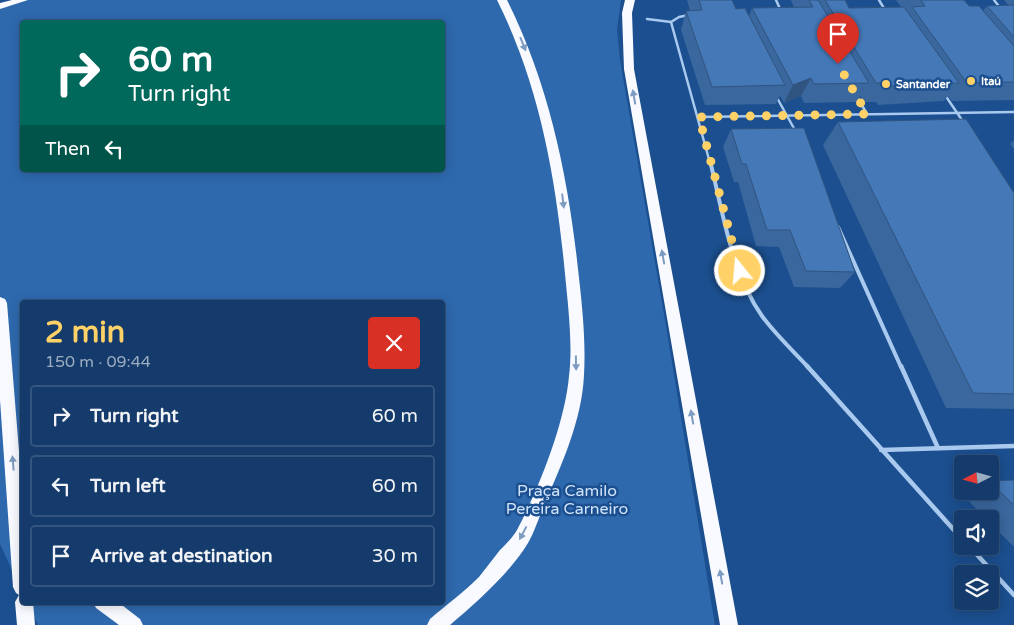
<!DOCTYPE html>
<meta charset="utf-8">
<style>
:root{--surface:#143b6b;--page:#1d4271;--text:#f1f3f6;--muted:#9dadc1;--line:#33557e;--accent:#ffd166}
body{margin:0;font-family:"Varela Round",sans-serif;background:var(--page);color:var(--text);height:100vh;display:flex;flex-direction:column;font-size:19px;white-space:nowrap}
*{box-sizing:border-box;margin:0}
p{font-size:16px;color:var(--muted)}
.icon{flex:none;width:28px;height:28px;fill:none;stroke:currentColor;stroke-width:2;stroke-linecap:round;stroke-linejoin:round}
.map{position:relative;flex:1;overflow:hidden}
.side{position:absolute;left:20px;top:300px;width:425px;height:305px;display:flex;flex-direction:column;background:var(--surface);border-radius:5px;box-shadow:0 2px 12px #0003,0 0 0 1px var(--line)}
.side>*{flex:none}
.guide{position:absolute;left:20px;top:20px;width:425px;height:152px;border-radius:5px;box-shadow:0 2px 12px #0003,0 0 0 1px var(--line);background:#00695c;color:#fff;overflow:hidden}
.needle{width:32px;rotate:264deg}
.fabs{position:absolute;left:954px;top:455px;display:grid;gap:10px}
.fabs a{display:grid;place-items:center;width:45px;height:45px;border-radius:5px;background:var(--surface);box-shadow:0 2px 12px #0003,0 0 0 1px var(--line);font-size:25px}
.pin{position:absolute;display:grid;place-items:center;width:42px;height:42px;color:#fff;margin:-51px -21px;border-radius:50% 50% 50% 0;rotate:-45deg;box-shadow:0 0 5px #0007}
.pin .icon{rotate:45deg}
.me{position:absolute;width:55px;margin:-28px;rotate:343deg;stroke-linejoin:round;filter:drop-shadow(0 0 4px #0008)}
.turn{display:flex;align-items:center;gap:18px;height:105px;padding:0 25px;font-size:22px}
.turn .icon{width:65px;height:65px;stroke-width:2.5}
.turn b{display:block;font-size:35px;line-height:42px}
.then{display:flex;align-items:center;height:48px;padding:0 25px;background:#0003;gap:10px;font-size:19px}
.round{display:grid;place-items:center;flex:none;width:52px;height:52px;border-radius:5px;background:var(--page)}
.overview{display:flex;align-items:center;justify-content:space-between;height:85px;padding:0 25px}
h1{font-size:30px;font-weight:800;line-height:38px;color:var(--accent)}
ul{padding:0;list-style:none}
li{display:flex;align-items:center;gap:15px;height:62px;margin:0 10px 8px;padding:0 15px;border:2px solid var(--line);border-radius:5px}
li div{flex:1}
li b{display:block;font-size:19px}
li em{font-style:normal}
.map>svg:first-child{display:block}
</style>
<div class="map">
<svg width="1014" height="625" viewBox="0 0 1014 625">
<rect width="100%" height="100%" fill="#1b4f8f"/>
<path fill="#2e69ad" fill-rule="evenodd" d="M 23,0 L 621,0 L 617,30 L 620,60 L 665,320 L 715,625 L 38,625 L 27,603 L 442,602 L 442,302 L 22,302 L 22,592 L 0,544 L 0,6 ZM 22,22 L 442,22 L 442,170 L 22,170 Z"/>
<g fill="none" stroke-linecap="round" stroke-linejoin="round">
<g stroke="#a9c9ee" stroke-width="2.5">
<polyline points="776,0 781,11"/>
<polyline points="879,0 885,10"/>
<polyline points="994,0 1001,9"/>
<polyline points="647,19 671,22 679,17 689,15"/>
<polyline points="671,22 710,163"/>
<polyline points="856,95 867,114"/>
<polyline points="945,95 964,123"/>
<polyline points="776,96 796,132"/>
<polyline points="699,117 1014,112"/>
</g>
<g stroke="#a9c9ee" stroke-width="4">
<path d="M 710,161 C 723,212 731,272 762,316 C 775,334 793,351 808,367"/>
<polyline points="838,227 901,367"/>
</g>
<g stroke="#a9c9ee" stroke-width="4.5">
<polyline points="807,366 962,539"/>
<polyline points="901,366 938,448"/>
<polyline points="881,450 1014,446"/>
<polyline points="969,546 1014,595"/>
</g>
<g fill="#f8faff" fill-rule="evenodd">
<polygon points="12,0 28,0 0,9 0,3"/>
<path d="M 497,0 L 507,0 C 549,84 568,176 578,269 C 582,304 586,340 584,375 C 582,420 562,464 544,505 C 539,517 535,531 528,543 C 509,574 477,602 450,625 L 427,625 L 430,619 C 446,605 464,592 479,577 C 486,568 493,559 500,550 C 506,544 513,537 517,530 C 539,488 565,423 569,376 C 573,345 568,305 565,274 C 556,179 540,86 497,0 Z"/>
<polygon points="625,0 635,0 632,13 634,69 738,625 720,625 624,69 622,13"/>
<polygon points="0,297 5,299 7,303 22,488 22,602 33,602 35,625 17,625 15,602 19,595 16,593 13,587 0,400"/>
<polygon points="93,602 118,602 140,619 143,625 119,625 96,608"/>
</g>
</g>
<g fill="#3a679d">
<polygon points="687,0 732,0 736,9 749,16 752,8 794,8 791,0 845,0 849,8 901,7 896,0 964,0 969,6 983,11 987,6 1009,6 1004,0 1014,0 1014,100 952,101 948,96 944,101 878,105 876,102 864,102 860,96 857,102 804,103 801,96 784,103 780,96 776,104 705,105 681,30 686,11 690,11"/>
<polygon points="838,122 1014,193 1014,409 946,408 823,145"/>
<polygon points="731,129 855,272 840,288 794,287 779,247 756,246 738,182 734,182 723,147"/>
<polygon points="1014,140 1014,149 1010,144"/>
<polygon points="1014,480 1014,547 990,523 990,519 986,519 959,491 962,490 962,491 990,491 990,481"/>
</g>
<polygon fill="#305480" points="811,78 801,96 784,103 793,85"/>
<g fill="#4478b7" stroke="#305480">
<polygon points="699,0 732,0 736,9 745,8 785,85 712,87 686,11 702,10"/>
<polygon points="809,0 818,0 869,83 814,84 811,78 793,85 752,8 813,7"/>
<polygon points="825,0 845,0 849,8 904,7 959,83 890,86 888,83 876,83"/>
<polygon points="921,0 964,0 969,6 979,6 1014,46 1014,82 967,83 912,7 925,6"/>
<polygon points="1014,5 1014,37 987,6"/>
<polygon points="966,119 1014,193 1014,394 973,393 838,122"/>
<polygon points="804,128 855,272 806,271 790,230 767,230 746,164 742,164 731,129"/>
<polygon points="1014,480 1014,505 990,482 990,481"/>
</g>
<defs><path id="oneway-solid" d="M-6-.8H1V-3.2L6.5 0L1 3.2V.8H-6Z" transform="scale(1.25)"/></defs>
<g fill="#7e9cc1">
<use href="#oneway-solid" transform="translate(523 44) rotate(68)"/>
<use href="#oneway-solid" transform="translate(634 97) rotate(-100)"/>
<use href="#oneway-solid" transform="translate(563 201) rotate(83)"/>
<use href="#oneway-solid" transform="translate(663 257) rotate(-100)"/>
<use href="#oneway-solid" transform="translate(576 363) rotate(89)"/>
<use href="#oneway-solid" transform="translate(692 417) rotate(-100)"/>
<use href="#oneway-solid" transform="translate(13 463) rotate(-95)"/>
<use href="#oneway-solid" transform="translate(523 533) rotate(118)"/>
<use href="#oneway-solid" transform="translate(721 577) rotate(-100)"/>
</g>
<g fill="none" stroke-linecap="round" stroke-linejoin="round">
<polyline stroke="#ffd166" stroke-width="9" stroke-dasharray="0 16.2" points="740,271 699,117 867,114 838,64"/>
</g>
<g fill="#ffd166" stroke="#1b4f8f" stroke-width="2">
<circle cx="971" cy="81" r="5"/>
<circle cx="886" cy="84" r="5"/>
</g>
<g text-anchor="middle" stroke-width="5" stroke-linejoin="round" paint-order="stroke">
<g font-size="11" font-weight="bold" fill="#fff" stroke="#1b4f8f" text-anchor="start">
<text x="981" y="85">Itaú</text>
<text x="896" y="88">Santander</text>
</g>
<g font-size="16" fill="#cfe3fa" stroke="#1b4f8f">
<text x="567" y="496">Praça Camilo<tspan x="567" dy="18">Pereira Carneiro</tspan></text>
</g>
</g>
</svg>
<div class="fabs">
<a><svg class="needle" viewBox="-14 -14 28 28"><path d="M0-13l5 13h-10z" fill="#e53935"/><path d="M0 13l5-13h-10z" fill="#9dadc1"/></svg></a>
<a><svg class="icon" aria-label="sound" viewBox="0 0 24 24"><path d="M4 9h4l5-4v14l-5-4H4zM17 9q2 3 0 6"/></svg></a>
<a><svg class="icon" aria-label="layers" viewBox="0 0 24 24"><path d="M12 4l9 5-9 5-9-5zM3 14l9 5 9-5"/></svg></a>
</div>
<div class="pin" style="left:838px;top:64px;background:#d93025"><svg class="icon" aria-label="arrive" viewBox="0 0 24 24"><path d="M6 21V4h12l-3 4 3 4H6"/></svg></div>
<svg class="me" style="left:740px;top:271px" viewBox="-20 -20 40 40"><circle r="17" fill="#ffd166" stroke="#fff" stroke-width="3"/><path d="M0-11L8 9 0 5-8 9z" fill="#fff"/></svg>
<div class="guide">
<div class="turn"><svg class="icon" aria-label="right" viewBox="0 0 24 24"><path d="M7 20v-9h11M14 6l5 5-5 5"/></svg><div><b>60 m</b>Turn right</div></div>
<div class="then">Then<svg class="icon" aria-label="left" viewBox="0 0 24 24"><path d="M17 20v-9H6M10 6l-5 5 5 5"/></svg></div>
</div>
<section class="side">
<div class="overview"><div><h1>2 min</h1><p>150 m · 09:44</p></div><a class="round" style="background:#d93025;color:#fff"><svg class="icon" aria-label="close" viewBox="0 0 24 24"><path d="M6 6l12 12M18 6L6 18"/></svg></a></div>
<ul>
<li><svg class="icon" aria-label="right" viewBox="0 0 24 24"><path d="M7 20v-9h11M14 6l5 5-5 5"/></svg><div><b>Turn right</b></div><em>60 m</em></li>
<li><svg class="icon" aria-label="left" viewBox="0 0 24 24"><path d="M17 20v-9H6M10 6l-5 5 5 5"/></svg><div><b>Turn left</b></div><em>60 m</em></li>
<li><svg class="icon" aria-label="arrive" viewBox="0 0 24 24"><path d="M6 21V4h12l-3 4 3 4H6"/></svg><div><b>Arrive at destination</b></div><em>30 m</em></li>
</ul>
</section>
</div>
